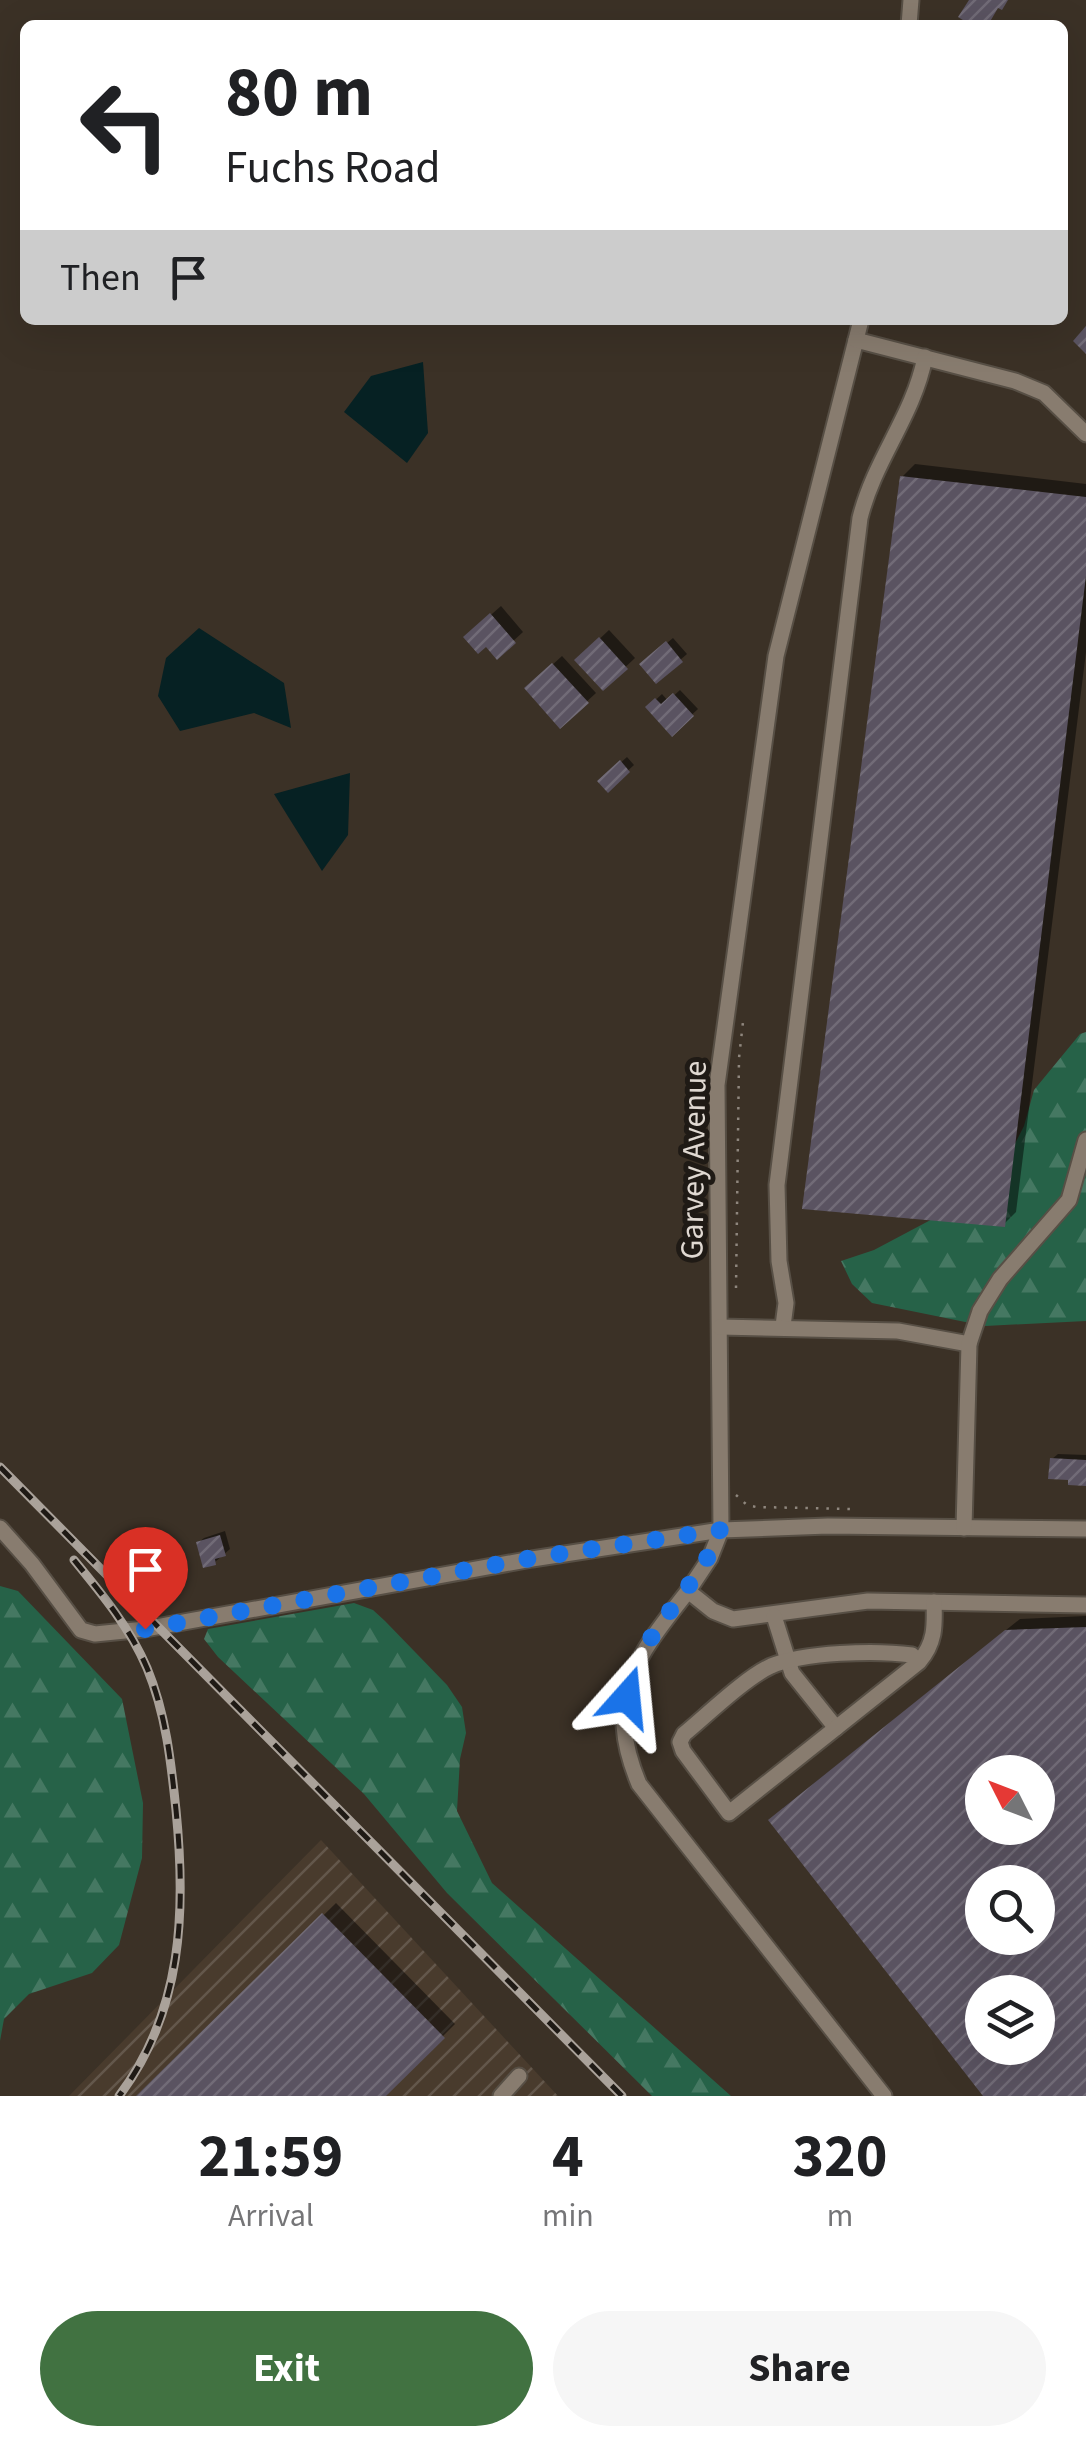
<!DOCTYPE html>
<style>
:root{--surface:#fff;--page:#f6f6f6;--text:#202124;--muted:#757577;--accent:#417241}
body{margin:0;font-family:"Source Sans 3",sans-serif;background:var(--page);color:var(--text);height:100vh;display:flex;flex-direction:column;font-size:38px;white-space:nowrap}
*{box-sizing:border-box;margin:0}
p{font-size:32px;color:var(--muted)}
.icon{flex:none;width:55px;height:55px;fill:none;stroke:currentColor;stroke-width:2;stroke-linecap:round;stroke-linejoin:round}
.map{position:relative;height:2096px;overflow:hidden}
.drawer{display:flex;flex-direction:column;background:var(--surface);flex:1}
.drawer>*{flex:none}
.hud{position:absolute;left:20px;top:20px;width:1048px;height:305px;border-radius:15px;box-shadow:0 10px 40px #0002;background:#fff;color:var(--text);overflow:hidden}
.needle{width:65px;rotate:312deg}
.buttons{position:absolute;left:965px;top:1755px;display:grid;gap:20px}
.buttons a{display:grid;place-items:center;width:90px;height:90px;border-radius:50%;background:var(--surface);box-shadow:0 10px 40px #0002;font-size:50px}
.pin{position:absolute;display:grid;place-items:center;width:85px;height:85px;color:#fff;margin:-102px -42px;border-radius:50% 50% 50% 0;rotate:-45deg;box-shadow:0 0 10px #0007}
.pin .icon{rotate:45deg}
.me{position:absolute;width:110px;margin:-55px;rotate:18deg;stroke-linejoin:round;filter:drop-shadow(0 0 8px #0008)}
.turn{display:flex;align-items:center;gap:35px;height:210px;padding:0 40px;font-size:45px}
.turn .icon{width:130px;height:130px;stroke-width:2.5}
.turn b{display:block;font-size:70px;line-height:85px}
.then{display:flex;align-items:center;height:95px;padding:0 40px;background:#0003;gap:20px;font-size:38px}
.eta{display:flex;justify-content:space-evenly;align-items:center;height:170px;text-align:center}
.eta b{font-size:60px;font-weight:700;line-height:70px}
.action{display:flex;gap:20px;margin-top:auto;padding:20px 40px}
.action a{flex:1;height:115px;border-radius:60px;background:var(--accent);color:#fff;font-size:40px;font-weight:700;line-height:115px;text-align:center}
.action a+a{background:var(--page);color:var(--text)}
.map>svg:first-child{display:block}
</style>
<div class="map">
<svg width="1086" height="2096" viewBox="0 0 1086 2096">
<defs>
<pattern id="industrial-furrows" width="10" height="10" patternUnits="userSpaceOnUse" patternTransform="scale(2.5)"><rect width="10" height="10" fill="#493b2d"/><path d="M-1 1l2-2M0 10L10 0M9 11l2-2" fill="none" stroke="#63574b"/></pattern>
<pattern id="forest-firs" width="22" height="20" patternUnits="userSpaceOnUse" patternTransform="scale(2.5)"><rect width="22" height="20" fill="#266248"/><path d="M5 1l3.5 6h-7zM16 11l3.5 6h-7z" fill="#457862"/></pattern>
<pattern id="building-hatch" width="6" height="6" patternUnits="userSpaceOnUse" patternTransform="scale(2.5)"><rect width="6" height="6" fill="#5a5361"/><path d="M-1 1l2-2M0 6l6-6M5 7l2-2" fill="none" stroke="#716b77"/></pattern>
</defs>
<rect width="100%" height="100%" fill="#3b3126"/>
<polygon fill="url(#industrial-furrows)" points="321,1840 558,2096 69,2096"/>
<g fill="url(#forest-firs)">
<polygon points="1086,1032 1086,1321 985,1326 872,1303 852,1284 841,1261 874,1250 957,1206 1002,1169 1024,1126 1034,1090 1080,1034"/>
<polygon points="0,1586 18,1591 122,1699 143,1803 142,1858 119,1945 92,1973 29,1994 4,2019 0,2041"/>
<polygon points="354,1603 373,1610 385,1621 447,1685 462,1707 466,1733 460,1759 457,1811 492,1883 731,2096 652,2096 447,1893 364,1794 218,1657 204,1639 208,1629"/>
</g>
<g fill="#062123">
<polygon points="423,362 428,433 407,463 344,412 371,376"/>
<polygon points="199,628 284,683 291,728 254,713 180,731 158,696 166,658"/>
<polygon points="350,773 348,835 322,871 274,794"/>
</g>
<g fill="#0007" fill-rule="evenodd">
<polygon points="915,464 1086,484 1086,652 1016,1212 1004,1224 902,477"/>
<polygon points="501,606 523,632 497,656 476,628"/>
<polygon points="609,630 635,658 603,688 577,660"/>
<polygon points="673,638 687,654 657,680 648,659"/>
<polygon points="562,656 596,693 561,725 527,688"/>
<polygon points="680,690 698,709 672,733 648,707 662,694 668,701"/>
<polygon points="627,757 634,765 608,789 600,781"/>
<polygon points="1058,1454 1086,1455 1086,1484 1052,1459"/>
<polygon points="225,1531 230,1549 215,1562 198,1543 204,1538"/>
<path d="M 1086,1616 L 1086,2096 L 986,2096 L 783,1808 L 1020,1619 ZM 982,1772 L 1038,1772 L 1038,1828 L 982,1828 ZM 982,1882 L 1038,1882 L 1038,1938 L 982,1938 ZM 982,1992 L 1038,1992 L 1038,2048 L 982,2048 Z"/>
<polygon points="336,1903 455,2024 383,2096 140,2096"/>
</g>
<g fill="url(#building-hatch)" fill-rule="evenodd">
<polygon points="969,0 1008,0 1002,10 998,8 988,25 971,25 958,17"/>
<polygon points="1086,326 1086,354 1073,341"/>
<polygon points="900,476 1086,497 1086,576 1005,1227 802,1209"/>
<polygon points="490,613 516,643 497,660 486,647 478,654 463,637"/>
<polygon points="599,637 628,669 603,691 574,660"/>
<polygon points="666,641 683,662 656,684 639,664"/>
<polygon points="552,663 589,703 560,729 524,688"/>
<polygon points="673,693 694,716 672,737 645,707 655,698 661,704"/>
<polygon points="620,760 630,772 608,793 597,781"/>
<polygon points="1050,1458 1086,1460 1086,1486 1068,1485 1068,1480 1048,1479"/>
<polygon points="220,1535 226,1556 215,1559 216,1565 203,1568 196,1542"/>
<path d="M 1086,1627 L 1086,2096 L 983,2096 L 768,1820 L 1005,1630 ZM 982,1772 L 1038,1772 L 1038,1828 L 982,1828 ZM 982,1882 L 1038,1882 L 1038,1938 L 982,1938 ZM 982,1992 L 1038,1992 L 1038,2048 L 982,2048 Z"/>
<polygon points="322,1913 445,2038 386,2096 136,2096"/>
</g>
<g fill="none" stroke-linecap="round" stroke-linejoin="round">
<defs>
<g id="minor">
<polyline points="909,25 911,0"/>
<polyline points="861,320 776,656 717,1085 721,1530 710,1558 688,1591 713,1611 733,1619 868,1601 1086,1605"/>
<polyline points="856,340 1015,381 1044,393 1086,434"/>
<path d="M 783,1326 L 786,1303 L 779,1261 L 777,1185 L 860,518 C 875,458 913,417 925,357"/>
<polyline points="720,1327 898,1331 969,1344"/>
<polyline points="0,1528 32,1564 81,1630 95,1634 145,1629 532,1559 721,1530 828,1526 1086,1529"/>
<polyline points="964,1528 969,1344 980,1311 1000,1279 1069,1200 1086,1140"/>
<path d="M 688,1591 C 636,1657 603,1698 639,1784 L 884,2096"/>
<polyline points="774,1616 792,1673 836,1728"/>
<path d="M 919,1662 L 912,1655 C 876,1650 804,1652 771,1666 C 745,1678 707,1715 684,1734 L 680,1742 L 683,1751 L 729,1813 L 919,1662 C 935,1643 935,1627 934,1602"/>
<polyline points="501,2096 519,2076"/>
</g>
</defs>
<use href="#minor" stroke="#574f45" stroke-width="19"/>
<g stroke="#8f877e" stroke-width="2.5" stroke-dasharray="2.5 8" stroke-linecap="butt">
<polyline points="736,1288 739,1058 743,1022"/>
<polyline points="736,1495 747,1505 756,1507 853,1509"/>
</g>
<use href="#minor" stroke="#887c6f" stroke-width="15"/>
<defs>
<g id="rail">
<polyline points="0,1467 622,2096"/>
<path d="M 74,1560 C 102,1594 130,1628 147,1668 C 166,1714 171,1762 176,1810 C 186,1911 183,2011 119,2096"/>
</g>
</defs>
<use href="#rail" stroke="#aaa29a" stroke-width="9"/>
<use href="#rail" stroke="#1f1a15" stroke-width="5" stroke-dasharray="15" stroke-linecap="butt"/>
</g>
<g fill="none" stroke-linecap="round" stroke-linejoin="round">
<path stroke="#1a73e8" stroke-width="18" stroke-dasharray="0 32.4" d="M 145,1629 L 532,1558 L 721,1530 C 697,1591 636,1635 627,1697"/>
</g>
<g text-anchor="middle" stroke-width="10" stroke-linejoin="round" paint-order="stroke">
<g font-size="32" fill="#e0d9d2" stroke="#1f1a15">
<text transform="translate(693 1160) rotate(-89)" y="11">Garvey Avenue</text>
</g>
</g>
</svg>
<div class="buttons">
<a><svg class="needle" viewBox="-14 -14 28 28"><path d="M0-13l5 13h-10z" fill="#e53935"/><path d="M0 13l5-13h-10z" fill="#757577"/></svg></a>
<a><svg class="icon" aria-label="search" viewBox="0 0 24 24"><circle cx="10" cy="10" r="6"/><path d="M15 15l6 6"/></svg></a>
<a><svg class="icon" aria-label="layers" viewBox="0 0 24 24"><path d="M12 4l9 5-9 5-9-5zM3 14l9 5 9-5"/></svg></a>
</div>
<div class="pin" style="left:145px;top:1629px;background:#d93025"><svg class="icon" aria-label="arrive" viewBox="0 0 24 24"><path d="M6 21V4h12l-3 4 3 4H6"/></svg></div>
<svg class="me" style="left:627px;top:1697px" viewBox="-20 -20 40 40"><path d="M0-17L14 15 0 8-14 15z" fill="#1a73e8" stroke="#fff" stroke-width="4"/></svg>
<div class="hud">
<div class="turn"><svg class="icon" aria-label="left" viewBox="0 0 24 24"><path d="M17 20v-9H6M10 6l-5 5 5 5"/></svg><div><b>80 m</b>Fuchs Road</div></div>
<div class="then">Then<svg class="icon" aria-label="arrive" viewBox="0 0 24 24"><path d="M6 21V4h12l-3 4 3 4H6"/></svg></div>
</div>
</div>
<section class="drawer">
<div class="eta">
<div><b>21:59</b><p>Arrival</p></div>
<div><b>4</b><p>min</p></div>
<div><b>320</b><p>m</p></div>
</div>
<div class="action"><a>Exit</a><a>Share</a></div>
</section>
